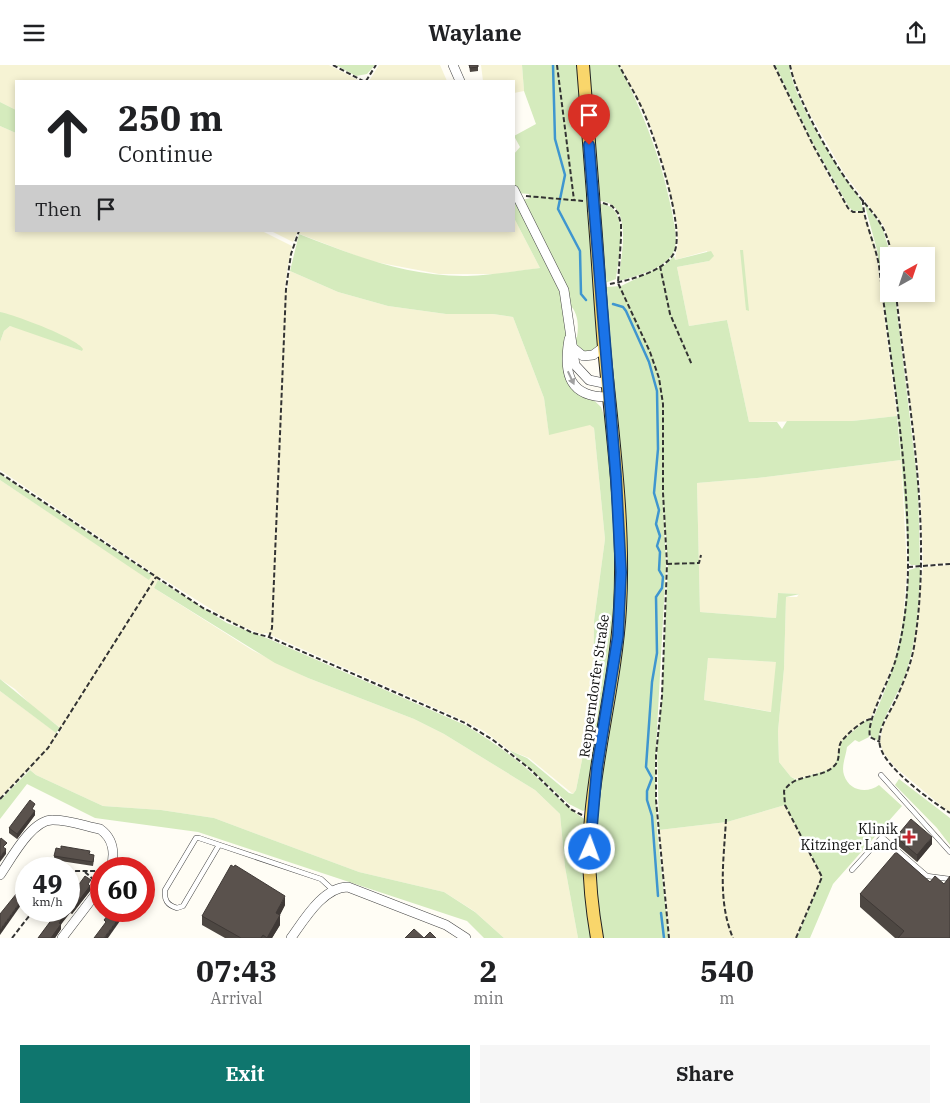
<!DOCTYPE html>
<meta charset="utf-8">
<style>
:root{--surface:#fff;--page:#f6f6f6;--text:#202124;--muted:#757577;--accent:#0f766e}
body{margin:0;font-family:"IBM Plex Serif",serif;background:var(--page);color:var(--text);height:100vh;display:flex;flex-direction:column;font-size:19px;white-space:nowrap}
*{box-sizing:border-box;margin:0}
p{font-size:16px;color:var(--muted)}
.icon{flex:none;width:28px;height:28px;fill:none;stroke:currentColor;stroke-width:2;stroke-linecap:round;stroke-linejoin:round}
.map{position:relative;height:873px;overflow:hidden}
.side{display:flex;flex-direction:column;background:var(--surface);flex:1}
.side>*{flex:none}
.top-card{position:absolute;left:15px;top:15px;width:500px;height:152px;border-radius:0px;box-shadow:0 2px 8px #0003;background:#fff;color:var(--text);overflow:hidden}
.needle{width:32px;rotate:40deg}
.fabs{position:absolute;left:880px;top:182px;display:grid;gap:10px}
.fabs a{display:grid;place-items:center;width:55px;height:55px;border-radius:0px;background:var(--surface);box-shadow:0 2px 8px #0003;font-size:25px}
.speed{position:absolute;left:15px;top:792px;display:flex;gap:10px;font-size:25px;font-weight:700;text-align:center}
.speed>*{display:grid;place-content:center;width:65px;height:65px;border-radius:50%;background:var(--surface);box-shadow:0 2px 8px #0003;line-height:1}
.speed small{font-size:12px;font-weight:400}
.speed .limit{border:8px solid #d22;background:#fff;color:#111}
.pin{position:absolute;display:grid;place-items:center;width:42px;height:42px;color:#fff;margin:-51px -21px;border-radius:50% 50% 50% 0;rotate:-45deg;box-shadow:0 0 5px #0007}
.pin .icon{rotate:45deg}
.me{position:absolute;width:55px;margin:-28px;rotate:2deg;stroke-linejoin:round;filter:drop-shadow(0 0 4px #0008)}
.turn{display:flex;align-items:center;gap:18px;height:105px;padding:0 20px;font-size:22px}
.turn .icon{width:65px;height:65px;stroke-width:2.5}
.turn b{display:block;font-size:35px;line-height:42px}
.then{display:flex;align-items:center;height:48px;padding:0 20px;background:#0003;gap:10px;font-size:19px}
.eta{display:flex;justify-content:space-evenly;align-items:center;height:85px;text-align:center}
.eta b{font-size:30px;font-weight:700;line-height:35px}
.button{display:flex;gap:10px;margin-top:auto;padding:10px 20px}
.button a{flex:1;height:58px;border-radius:0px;background:var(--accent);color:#fff;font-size:20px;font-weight:700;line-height:58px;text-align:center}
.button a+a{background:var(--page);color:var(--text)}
header{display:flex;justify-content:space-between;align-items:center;height:65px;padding:0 20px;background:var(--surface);font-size:22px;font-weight:700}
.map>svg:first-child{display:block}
</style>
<header><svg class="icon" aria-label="menu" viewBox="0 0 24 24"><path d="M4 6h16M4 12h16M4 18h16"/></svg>Waylane<svg class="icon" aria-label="share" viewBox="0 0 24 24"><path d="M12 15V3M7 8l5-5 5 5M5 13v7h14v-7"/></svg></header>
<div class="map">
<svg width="950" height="873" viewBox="0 0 950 873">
<rect width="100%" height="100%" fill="#fffdf5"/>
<g fill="#f6f3d4">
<polygon points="0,0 329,0 360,16 16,16 16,45 0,37"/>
<polygon points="379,0 440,0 447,16 369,16"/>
<polygon points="481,0 522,0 524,26 514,28 514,16 483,16"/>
<polygon points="620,0 774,0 831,116 851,146 864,148 872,171 876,185 897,351 852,356 749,357 727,255 689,261 677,202 709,196 707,186 675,195 678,177 677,158 663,100 650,60"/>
<polygon points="791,0 950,0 950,498 923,500 920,421 897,229 926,229 926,191 893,191 884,161 844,108 807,44 794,15"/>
<polygon points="0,61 16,68 16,166 262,166 292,181 287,206 285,224 287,225 290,206 338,227 388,241 446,249 493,249 513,252 544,333 549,369 575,361 590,359 594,363 605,474 594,556 593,640 576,725 573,729 529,693 509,685 484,666 458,653 266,568 261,569 230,556 160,512 154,523 252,585 308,613 414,654 444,669 535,725 560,749 565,802 578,873 504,873 474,846 444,827 359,807 214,753 161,745 103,741 36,710 29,704 0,733 0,626 58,669 62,664 34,643 15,624 0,614 0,415 149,514 153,508 0,405 0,277 4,266 10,261 16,262 82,286 59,269 0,247"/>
<polygon points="514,153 540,203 497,209 439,209 370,196 297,168 293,177 271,166 514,166"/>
<polygon points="901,395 907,502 903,555 894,597 871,653 866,654 842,676 835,700 830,704 797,714 791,712 779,697 778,666 784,604 786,532 797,532 799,529 778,528 776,553 700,547 697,418 757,413"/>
<polygon points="950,500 950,748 895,702 883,687 880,677 883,661 897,633 912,595 923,502"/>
<polygon points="708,593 777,597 772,647 704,635"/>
<polygon points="785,740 822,812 796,873 670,873 659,765 727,757"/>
</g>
<g fill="#d5ebbd" fill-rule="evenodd">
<polygon points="336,0 375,0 367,9 356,11"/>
<path d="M 522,0 L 580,0 L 587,131 L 599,280 L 587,290 L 575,281 L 574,273 L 577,272 C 579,260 578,247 569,239 L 522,135 L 530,133 L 529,129 L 518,128 L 514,119 L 514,89 L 520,82 L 514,71 L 536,59 L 524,26 Z"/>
<path d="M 585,0 L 619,0 C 644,50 661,92 672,147 C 674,159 679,177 673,188 C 664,204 639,210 623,215 L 619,215 C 620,191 635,139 600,136 L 599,130 L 595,130 Z"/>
<path d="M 775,0 L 789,0 C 793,32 826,83 843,110 C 852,124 862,131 863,146 L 853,146 L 849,142 L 814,80 Z"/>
<polygon points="0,37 16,45 16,68 0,61"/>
<path d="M 514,132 L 561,226 L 567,265 L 566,309 L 601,342 L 607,359 L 616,482 L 617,551 L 586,744 L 583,746 L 569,739 L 509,685 L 527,693 L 569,728 L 573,729 L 576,725 L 593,640 L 594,556 L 605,474 L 594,363 L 590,360 L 549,370 L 544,333 L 513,252 L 493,249 L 446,249 L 388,241 L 338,227 L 290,206 L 299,169 C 353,190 408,212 467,211 C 491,210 515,206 540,203 L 514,153 Z"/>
<polygon points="864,137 882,162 891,191 889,191 889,229 895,229 918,421 920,500 911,500 909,498 897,338 877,185"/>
<path d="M 600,139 C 632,140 618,193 616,214 L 605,218 L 598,144 Z"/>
<polygon points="740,185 743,185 749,246 746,245"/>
<path d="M 711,186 L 714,191 L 709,196 L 677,202 L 689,261 L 727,255 L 749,357 L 777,357 L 782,364 L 787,356 L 852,356 L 897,351 L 901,395 L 757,413 L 697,418 L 700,547 L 776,553 L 778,528 L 800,529 L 786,532 L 784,604 L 778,666 L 779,697 L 791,712 L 797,715 L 830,704 L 835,700 L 842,676 L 866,655 L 871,654 L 869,672 L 859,677 L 855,675 L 847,682 C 846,691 841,701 844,710 C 849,726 867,729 879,720 L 902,741 L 833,819 L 810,873 L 797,873 L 822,811 L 785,740 L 727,757 L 659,765 L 657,683 L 662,632 L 668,500 L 662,419 L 666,500 L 655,701 L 657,765 L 669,873 L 601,873 L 596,840 L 593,775 L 609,656 L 622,413 L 606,222 L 621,221 L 666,199 L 674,191 L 675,195 ZM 708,593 L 776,597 L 771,647 L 704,635 Z"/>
<path d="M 0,247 C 15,250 77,273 83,284 L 82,286 L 10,261 L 4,266 L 0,277 Z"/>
<polygon points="0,409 152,510 149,515 0,415"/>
<path d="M 919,502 L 921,506 C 918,540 917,576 906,608 C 898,630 882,652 878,675 L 873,674 C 867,667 871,657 875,649 C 898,598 904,560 909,505 Z"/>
<path d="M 158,515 L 227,558 L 269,574 L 465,660 C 489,674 513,691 534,710 C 551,725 566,743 586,755 L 594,873 L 578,873 L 565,802 L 560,749 L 535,725 L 444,669 L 414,654 L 308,613 L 275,598 L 154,523 Z"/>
<polygon points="0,614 60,663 56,668 0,626"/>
<polygon points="30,705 36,710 103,741 161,745 214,753 359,807 444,827 475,847 504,873 484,873 467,856 198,767 95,753 27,719 0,754 0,735"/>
<polygon points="899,714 950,753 950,780 937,763 895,720"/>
</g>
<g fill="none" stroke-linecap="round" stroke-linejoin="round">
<g stroke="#3f96cf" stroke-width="2.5">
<polyline points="553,0 555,74 565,110 558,144 580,186 581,229 586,235"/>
<polyline points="613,239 623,242 626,246 649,297 657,326 658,384 654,428 659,445 656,459 660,471 657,481 660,487 659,505 663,512 662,523 656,532 657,588 652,617 646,702 652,713 647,726 647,735 652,751 658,831"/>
<polyline points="661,848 664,873"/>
</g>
<defs>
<g id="lane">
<polyline points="881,710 950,787"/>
<path d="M 219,780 L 183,841 L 177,843 C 167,840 164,835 165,825 L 196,773 L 199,773 L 321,814 L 333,825"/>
<polyline points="852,805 882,772 927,811 950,814"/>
</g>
<g id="street">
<polyline points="453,0 460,16"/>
<polyline points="514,125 564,225 575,300 589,315 608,319"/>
<path d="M 569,274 C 563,309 569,333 610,332"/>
<polyline points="572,282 583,291 593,290 604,282"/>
<path d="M 0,810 C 11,794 32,754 53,755 C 69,755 85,761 100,764 C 114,774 115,788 111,804"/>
<polyline points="62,873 101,822"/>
<path d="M 291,873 C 304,855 323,822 348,822 L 446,860 L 466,873"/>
</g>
<g id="primary">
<polyline points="583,0 593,129"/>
<path d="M 594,146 C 598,192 600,237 604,282 C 612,368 625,456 620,543 C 616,613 597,682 591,752 C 587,793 590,833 597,873"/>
</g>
</defs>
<use href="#lane" stroke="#444" stroke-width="5.5"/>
<use href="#street" stroke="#444" stroke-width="10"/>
<use href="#primary" stroke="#222" stroke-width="14"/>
<g stroke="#333" stroke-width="2" stroke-dasharray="5 2.5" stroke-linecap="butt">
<polyline points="333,0 363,16"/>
<polyline points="557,0 574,135"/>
<polyline points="774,0 813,80 848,143 853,147 864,147"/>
<path d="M 790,0 C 796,33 830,92 850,120 C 870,147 885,154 892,191"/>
<polyline points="366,16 376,0"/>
<polyline points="526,131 583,136"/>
<path d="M 863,135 C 862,152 876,181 879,201 C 891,300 909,400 908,500 C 908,532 904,567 895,597 C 889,616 866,655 870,672 L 880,677"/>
<polyline points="603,138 612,141 618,148 621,159 621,173 618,218 650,287 659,313 663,339 663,428 667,499 662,631 656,690 656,735 669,873"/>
<polyline points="660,201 670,249 692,300"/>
<path d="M 610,219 C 629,215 664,207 674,188 C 686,165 655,73 644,48 C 637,31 627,16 619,0"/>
<path d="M 896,229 C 909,346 933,464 914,582 C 911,599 904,616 897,632 C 891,647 876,664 880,681 C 885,703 931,736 950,748"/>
<polyline points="0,408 203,543 253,568 269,572 465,658 493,675 530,704 572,745 582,750"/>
<polyline points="667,499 699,498 701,490"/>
<polyline points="908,502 950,499"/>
<polyline points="269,572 272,563 286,224 291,189 299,166"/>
<polyline points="0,734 48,683 156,512"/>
<path d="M 726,754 C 724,794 717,835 733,873"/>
<polyline points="85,807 96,817"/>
<polyline points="69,810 74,806 101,806"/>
<polyline points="12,873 33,846"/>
<path d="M 796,873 L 822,812 L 785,740 L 784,726 C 795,707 822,715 835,700 C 841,694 837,684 841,677 C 846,670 863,654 872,654"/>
</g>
<use href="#lane" stroke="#fff" stroke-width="4.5"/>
<use href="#street" stroke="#fff" stroke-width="9"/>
<use href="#primary" stroke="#f9d66b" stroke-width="12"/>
<defs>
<polyline id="primary-bridge" points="593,129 594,146"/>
</defs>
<use href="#primary-bridge" stroke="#222" stroke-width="14" stroke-linecap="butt"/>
<use href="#primary-bridge" stroke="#f9d66b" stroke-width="12"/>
</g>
<g fill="#4d4742">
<polygon points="469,0 478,0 478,6 470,7"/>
<polygon points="35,744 34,745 35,750 17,774 9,768 9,763"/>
<polygon points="896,772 932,779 917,797 896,779"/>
<polygon points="90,789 94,794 93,801 54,795 54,791"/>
<polygon points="930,817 944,819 950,873 895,873 860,842 860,829"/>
<polygon points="91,819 90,821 90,826 72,849 70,848 66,852 61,859 61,864 55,873 38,873 69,833"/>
<polygon points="285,840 280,850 280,860 272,873 225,873 202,860 202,851"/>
</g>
<g fill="#3f3936">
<polygon points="35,746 35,750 17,774 17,769"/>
<polygon points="932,772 932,779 917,797 917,790"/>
<polygon points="6,784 6,789 0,797 0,792"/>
<polygon points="90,821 90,826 72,849 72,845"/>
<polygon points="26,829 26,833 0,870 0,865"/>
<polygon points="285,831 285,840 276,857 276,848"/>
<polygon points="70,843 70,848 59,862 59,858 67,846 69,846 69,845"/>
<polygon points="124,846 127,846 108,873 104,873"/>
<polygon points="280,850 280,860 272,873 267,873"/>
<polygon points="61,859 61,864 55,873 51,873"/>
</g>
<g fill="#5a524d" stroke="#3f3936">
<polygon points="469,0 478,0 478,2 470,3"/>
<polygon points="30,735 35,739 32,744 35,746 17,769 9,763"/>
<polygon points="911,754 932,772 917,790 896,772"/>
<polygon points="1,773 7,778 3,782 6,784 0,792 0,775"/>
<polygon points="61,781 90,786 89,789 94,790 93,797 54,791 56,783 61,784"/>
<polygon points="896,787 930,817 935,811 944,819 950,811 950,873 898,873 904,866 860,829"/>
<polygon points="42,795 48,799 44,804 32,804 36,798 39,800"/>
<polygon points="231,800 234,802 235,800 285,831 276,848 280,850 267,873 263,870 261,873 241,873 202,851"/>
<polygon points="26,811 26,829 0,865 0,849 21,823 19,821"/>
<polygon points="85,811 91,815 88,819 90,821 72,845 70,843 69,845 69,833"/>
<polygon points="58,846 67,846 59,858 61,859 51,873 38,873"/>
<polygon points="111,846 124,846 104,873 94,873 106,857 104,855"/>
<polygon points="414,864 424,873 405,873"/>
<polygon points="430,867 436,873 424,873"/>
</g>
<defs><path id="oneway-solid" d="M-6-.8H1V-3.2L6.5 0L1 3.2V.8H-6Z" transform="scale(1.25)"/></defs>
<use fill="#a0a0a0" href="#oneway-solid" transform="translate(571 313) rotate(65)"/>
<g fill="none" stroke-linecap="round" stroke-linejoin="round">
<defs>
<polyline id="route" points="589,80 616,412 621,507 618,571 597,703 590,784"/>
</defs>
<use href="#route" stroke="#114b97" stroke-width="12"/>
<use href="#route" stroke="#1a73e8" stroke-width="9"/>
</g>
<path fill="#c4262e" stroke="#fff" stroke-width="2" d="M906.5 764.5h5v5h5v5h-5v5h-5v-5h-5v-5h5z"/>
<g text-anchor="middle" stroke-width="5" stroke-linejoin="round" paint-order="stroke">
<g font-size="14" fill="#111" stroke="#fff">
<text transform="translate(594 621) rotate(-82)" y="5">Repperndorfer Straße</text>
</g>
<g font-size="14" fill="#111" stroke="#fff" text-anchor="end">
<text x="898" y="769">Klinik<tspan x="898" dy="16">Kitzinger Land</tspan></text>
</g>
</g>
</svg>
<div class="fabs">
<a><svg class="needle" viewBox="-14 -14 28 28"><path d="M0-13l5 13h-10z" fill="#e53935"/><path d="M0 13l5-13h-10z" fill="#757577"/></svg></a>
</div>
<div class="speed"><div>49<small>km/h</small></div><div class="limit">60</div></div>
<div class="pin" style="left:589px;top:80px;background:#d93025"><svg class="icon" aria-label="arrive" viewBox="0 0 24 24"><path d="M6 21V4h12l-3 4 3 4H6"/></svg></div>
<svg class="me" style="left:590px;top:784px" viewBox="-20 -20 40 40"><circle r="17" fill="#1a73e8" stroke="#fff" stroke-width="3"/><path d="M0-11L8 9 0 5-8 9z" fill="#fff"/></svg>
<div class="top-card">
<div class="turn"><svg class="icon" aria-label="ahead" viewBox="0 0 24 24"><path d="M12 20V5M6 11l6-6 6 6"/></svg><div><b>250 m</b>Continue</div></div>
<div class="then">Then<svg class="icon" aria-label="arrive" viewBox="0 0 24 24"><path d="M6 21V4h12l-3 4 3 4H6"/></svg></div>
</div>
</div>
<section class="side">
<div class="eta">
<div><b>07:43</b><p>Arrival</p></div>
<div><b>2</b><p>min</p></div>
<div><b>540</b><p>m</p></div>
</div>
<div class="button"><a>Exit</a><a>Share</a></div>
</section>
